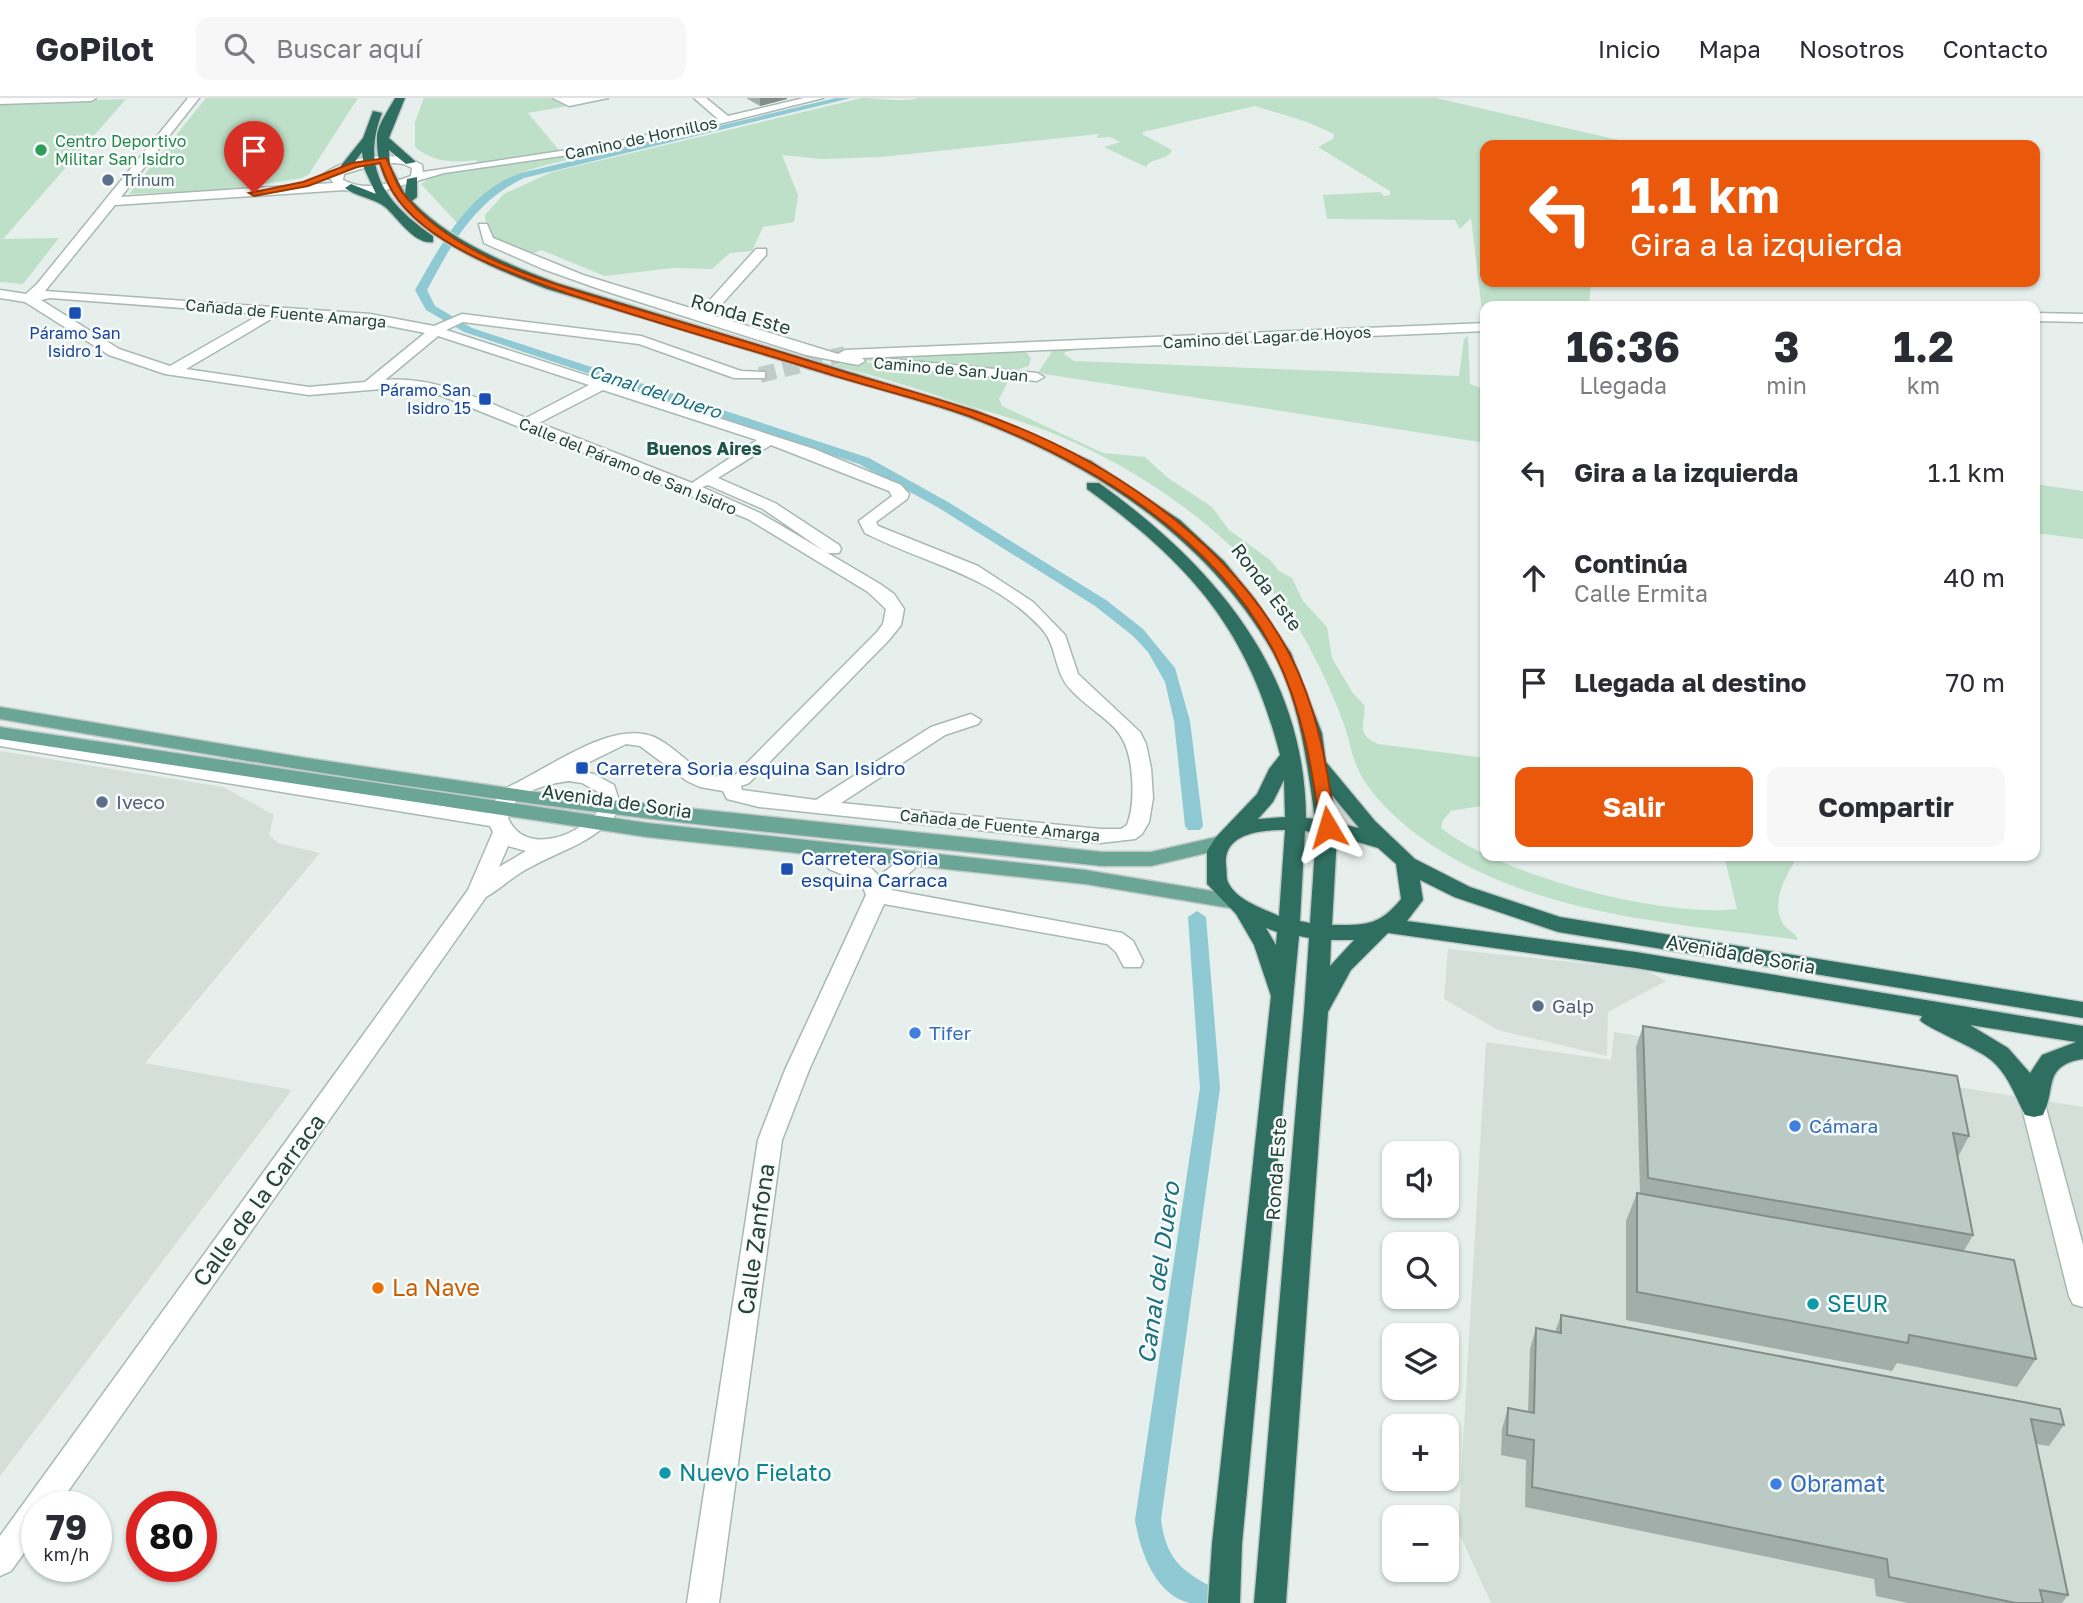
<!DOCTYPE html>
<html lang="es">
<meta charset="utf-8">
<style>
:root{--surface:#fff;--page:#f7f7f7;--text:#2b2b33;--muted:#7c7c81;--line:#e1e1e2;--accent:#ea580c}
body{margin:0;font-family:"Golos Text",sans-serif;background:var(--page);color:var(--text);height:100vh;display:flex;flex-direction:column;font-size:26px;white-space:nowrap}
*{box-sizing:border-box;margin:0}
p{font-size:23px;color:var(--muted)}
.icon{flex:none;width:38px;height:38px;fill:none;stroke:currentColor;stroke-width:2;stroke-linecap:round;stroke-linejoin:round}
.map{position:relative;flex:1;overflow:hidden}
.panel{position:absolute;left:1480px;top:203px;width:560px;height:560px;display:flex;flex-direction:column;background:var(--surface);border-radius:14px;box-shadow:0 2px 5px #0004}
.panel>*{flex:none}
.banner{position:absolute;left:1480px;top:42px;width:560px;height:147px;border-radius:14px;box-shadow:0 2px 5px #0004;background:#ea580c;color:#fff;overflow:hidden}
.fabs{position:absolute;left:1382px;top:1043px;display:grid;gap:14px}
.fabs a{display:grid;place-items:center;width:77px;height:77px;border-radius:14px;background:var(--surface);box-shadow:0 2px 5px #0004;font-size:35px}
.speed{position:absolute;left:21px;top:1393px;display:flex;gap:14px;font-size:35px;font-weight:700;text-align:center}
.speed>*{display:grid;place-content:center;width:91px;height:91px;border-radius:50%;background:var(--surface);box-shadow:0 2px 5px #0004;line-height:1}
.speed small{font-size:18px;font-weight:400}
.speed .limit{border:10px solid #d22;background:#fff;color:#111}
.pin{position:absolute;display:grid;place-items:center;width:60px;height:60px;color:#fff;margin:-72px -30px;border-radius:50% 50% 50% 0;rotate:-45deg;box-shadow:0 0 7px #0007}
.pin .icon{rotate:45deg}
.me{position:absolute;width:77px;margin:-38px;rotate:353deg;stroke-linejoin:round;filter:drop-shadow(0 0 5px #0008)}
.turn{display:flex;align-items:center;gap:24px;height:147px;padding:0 35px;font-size:32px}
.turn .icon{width:91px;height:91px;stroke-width:2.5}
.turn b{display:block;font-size:49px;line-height:60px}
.eta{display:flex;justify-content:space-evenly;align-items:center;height:119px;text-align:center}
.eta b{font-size:42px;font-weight:700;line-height:49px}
.primary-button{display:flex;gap:14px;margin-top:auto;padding:14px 35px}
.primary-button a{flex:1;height:80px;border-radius:14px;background:var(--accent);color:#fff;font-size:28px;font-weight:700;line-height:80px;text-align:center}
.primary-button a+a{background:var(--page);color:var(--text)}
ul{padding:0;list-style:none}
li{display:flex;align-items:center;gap:21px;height:105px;padding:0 35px}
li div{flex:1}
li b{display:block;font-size:26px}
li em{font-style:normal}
header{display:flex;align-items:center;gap:42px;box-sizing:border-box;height:98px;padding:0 35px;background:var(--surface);border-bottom:2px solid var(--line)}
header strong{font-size:33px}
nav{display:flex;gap:38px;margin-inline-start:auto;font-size:24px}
.search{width:490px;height:63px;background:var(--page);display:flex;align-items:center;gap:18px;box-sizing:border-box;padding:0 24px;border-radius:14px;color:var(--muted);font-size:26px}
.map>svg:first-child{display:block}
</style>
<header>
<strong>GoPilot</strong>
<div class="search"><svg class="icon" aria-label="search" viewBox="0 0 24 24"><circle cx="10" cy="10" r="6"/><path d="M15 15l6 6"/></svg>Buscar aquí</div>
<nav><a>Inicio</a><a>Mapa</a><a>Nosotros</a><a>Contacto</a></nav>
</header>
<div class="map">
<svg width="2083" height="1505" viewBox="0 0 2083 1505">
<rect width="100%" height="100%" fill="#e6efeb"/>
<g fill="#d4dfda">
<polygon points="0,653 223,689 274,717 269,737 278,745 320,755 145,965 292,992 0,1378"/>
<polygon points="1448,851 1646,872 1666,883 1608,914 1607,958 1498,932 1444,901"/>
<polygon points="1614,934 2083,1009 2083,1505 1491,1505 1458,1433 1486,944 1611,962"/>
</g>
<g fill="#bfe0c8">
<polygon points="206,0 358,0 309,76 302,80 228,92 129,96"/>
<path d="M 424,0 L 552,0 L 562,6 L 573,7 L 528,15 L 559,52 L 478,65 L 476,62 C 452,65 433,64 415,49 L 415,24 Z"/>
<path d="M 862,0 C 883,0 898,5 919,0 L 1436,0 L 1640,47 L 1486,47 L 1486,184 L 1591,184 L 1589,208 L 1486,208 L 1486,221 L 1483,221 L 1471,120 L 1460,131 L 1455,122 L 1327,121 L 1323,97 L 1380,94 L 1384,98 L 1390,97 L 1390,93 L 1318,49 L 1333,41 L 1334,36 L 1307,24 L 1255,8 L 1143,34 L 1142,36 L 1172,52 C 1167,63 1152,59 1146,69 L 1104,49 L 1120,44 L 1110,39 L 1096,40 L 1099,36 L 881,59 L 821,61 L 782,57 L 798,97 L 794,124 L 763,129 L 752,153 L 730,155 L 712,171 L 673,170 L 605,178 L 541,152 L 527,158 C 505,147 487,143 485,117 L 504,96 L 552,74 Z"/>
<polygon points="126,1 3,141 59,140 23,186 0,184 0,5"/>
<path d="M 608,52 L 610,53 C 571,62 525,67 491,91 C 477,100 473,118 458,126 L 421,86 L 434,77 Z"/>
<polygon points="1467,234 1209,248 1079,250 1063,255 1074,263 1459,278 1464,241 1468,238 1470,286 1486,292 1486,345 1038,275 1054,250"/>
<polygon points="1025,253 1031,260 1029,268 1012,273 862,262 863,257"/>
<path d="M 851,263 L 1011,278 L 999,301 L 1002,308 L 1103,355 L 1145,359 L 1168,380 L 1212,409 L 1229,432 L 1270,462 L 1279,473 L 1292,480 L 1303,503 L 1327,529 L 1332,560 L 1352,594 L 1364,607 C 1367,626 1353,634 1378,646 L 1486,660 L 1486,707 L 1451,713 L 1443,722 L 1441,730 C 1500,777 1662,820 1737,811 L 1724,758 L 1798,758 C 1786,778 1770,803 1783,826 C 1788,833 1795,834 1798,842 C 1666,824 1522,817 1412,733 C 1394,718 1370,696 1360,675 C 1351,659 1350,641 1343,624 C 1333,596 1320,569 1306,543 C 1254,447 1140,367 1039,330 C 1013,320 986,313 959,305 C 918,291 876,277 833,268 Z"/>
<polygon points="2035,386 2083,393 2083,441 2035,435"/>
</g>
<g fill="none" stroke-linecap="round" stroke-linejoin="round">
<g fill="#8ec9d4" fill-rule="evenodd">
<path d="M 836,0 L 851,0 L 524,80 C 475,103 452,145 427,192 L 435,208 L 472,230 L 869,360 L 948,404 L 1106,502 L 1143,531 L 1175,570 L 1190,623 L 1203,728 L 1200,732 L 1188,732 L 1185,728 L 1174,623 L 1165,584 L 1148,554 L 1133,538 L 1095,508 L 939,410 L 859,366 L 464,234 L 426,212 L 415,192 C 441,147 469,92 521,75 Z"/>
<path d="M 1197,813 L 1206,819 L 1220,990 L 1161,1422 C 1166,1457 1177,1470 1208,1487 C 1218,1493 1225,1494 1229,1505 C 1217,1505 1202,1505 1190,1505 C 1155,1497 1140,1453 1135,1422 L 1200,990 L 1188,819 Z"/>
</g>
<polyline stroke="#bfccc8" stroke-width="16" stroke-dasharray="16 8" stroke-linecap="butt" points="760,277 845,256"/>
<defs>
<g id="minor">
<polygon points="0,0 96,0 91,3 0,6"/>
<path d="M 188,0 L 199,0 L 121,99 L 333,85 L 331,81 L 320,79 C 344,59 395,50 422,67 L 423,74 L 607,46 L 718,21 L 694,0 L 706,0 L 728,18 L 804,0 L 823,0 L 630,48 L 444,75 L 376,95 L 344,92 L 115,107 L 45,193 L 370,216 L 434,228 L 462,216 L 641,238 L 741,273 L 765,274 L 765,280 L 734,280 L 639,246 L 463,224 L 446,232 L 814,351 L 901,387 L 909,396 L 907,401 L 876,424 L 878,428 L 978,468 L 1033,504 L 1065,537 L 1078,576 L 1140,634 L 1146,646 L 1151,670 L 1153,700 L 1149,724 L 1142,736 L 1135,741 L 1100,745 L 759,709 L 727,701 L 723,693 L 700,689 L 687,683 L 640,648 L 626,646 L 573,672 L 594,676 L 614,687 L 621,709 C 599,744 562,751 527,771 C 512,779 500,791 486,799 L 57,1409 L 37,1409 L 37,1437 L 11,1473 L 0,1478 L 0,1438 L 468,792 L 493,734 L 490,728 L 0,648 L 0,636 L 488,715 L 499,696 L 510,688 C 548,671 612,621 654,639 C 676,649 690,669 711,679 L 735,677 L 877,534 L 883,526 L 886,511 L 868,494 L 748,421 L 437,296 L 406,289 L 309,297 L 165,276 L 109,257 L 25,204 L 0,200 L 0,192 L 26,196 L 37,186 ZM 384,64 L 404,66 L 412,70 L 411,78 C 388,86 366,94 343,82 L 344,76 ZM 50,200 L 261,216 L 170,268 L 119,251 L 41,202 ZM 278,217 L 370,224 L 425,235 L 365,284 L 309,289 L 186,271 ZM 438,238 L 589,287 L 526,320 C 481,302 435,278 385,282 ZM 603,292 L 757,342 L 692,385 L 539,325 ZM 771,347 L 889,393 L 892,398 L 859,423 L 865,435 C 928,467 991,476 1042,531 C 1058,549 1053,573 1071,592 C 1104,626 1128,624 1132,679 C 1133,695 1133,712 1127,727 L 1121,731 L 1100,731 L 841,705 L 945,637 L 978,626 L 981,622 L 971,616 L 931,629 L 816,702 L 742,692 L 741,688 L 749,685 L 889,542 L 901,527 L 904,511 L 894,496 L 880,486 L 760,415 L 702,389 L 708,387 L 763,411 L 827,455 L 839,455 L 841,451 L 839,447 L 775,405 L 718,380 ZM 569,683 L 582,685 L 598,694 L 601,709 C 583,737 525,760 508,720 C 511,694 546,686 569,683 ZM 508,748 L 526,753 L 499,769 Z"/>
<polygon points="553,0 608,0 569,8"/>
<polygon points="479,126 487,126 493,140 583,177 700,213 756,151 766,151 766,157 712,217 838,256 845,252 1486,225 1486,233 862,260 865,263 858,267 806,257 605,193 543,171 484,145"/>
<polygon points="2035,215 2083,216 2083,224 2035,223"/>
<polygon points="890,261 1037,275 1044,279 1037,283 885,268 885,262"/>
<polygon points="836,759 871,770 879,778 896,765 912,765 915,770 891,792 1122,835 1133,843 1143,863 1140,869 1124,869 1116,854 1107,846 884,806 809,972 782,1042 719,1505 687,1505 758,1042 785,972 866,797 861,784 829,771 825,766"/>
<polygon points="2034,1001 2043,1003 2046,1010 2083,1147 2083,1209 2073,1206 2069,1198 2022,1010 2025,1003"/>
</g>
<g id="major">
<path d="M 0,609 L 306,660 L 536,694 L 1102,754 L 1151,754 L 1221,738 L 1231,745 L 1228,750 L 1151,768 L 1102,768 C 939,750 776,737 613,716 C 408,691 204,656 0,621 Z"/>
<polygon points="0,629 647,725 1085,772 1230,796 1238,798 1241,803 1238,808 1230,810 1085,786 647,739 0,641"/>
</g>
<g id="highway">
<path d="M 395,0 L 405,0 L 389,40 L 416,64 L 406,66 L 389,52 L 390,67 L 405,96 L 407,81 L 417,79 L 417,99 L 412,103 C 452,144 505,165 557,185 L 978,313 L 1091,363 L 1180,422 L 1224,463 L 1255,501 L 1291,555 L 1322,635 L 1326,664 L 1375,723 L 1415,761 L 1470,789 L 1560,819 L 2083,904 L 2083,920 L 1558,834 L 1454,799 L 1420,782 L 1423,802 L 1407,823 L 1636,854 L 2083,928 L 2083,961 C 2042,968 2057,990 2043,1017 L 2034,1019 L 2025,1017 C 2014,996 2009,978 1991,962 C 1977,950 1924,929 1920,922 L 1922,918 L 1636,870 L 1388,835 L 1351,872 L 1328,914 L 1286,1505 L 1254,1505 L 1304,914 L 1309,840 L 1299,838 L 1242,1446 L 1240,1505 L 1208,1505 L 1212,1446 L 1271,898 L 1254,847 L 1236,816 L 1207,786 L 1207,753 L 1216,739 L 1257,696 L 1269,671 L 1280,657 C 1248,531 1191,467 1087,391 L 1087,385 L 1099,385 C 1213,467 1305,572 1306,720 L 1315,721 C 1307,666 1300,603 1272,553 C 1206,438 1089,364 968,319 C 918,301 866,288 816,273 C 726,245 637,218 547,191 C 480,165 374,125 377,39 C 377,28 389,11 395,0 ZM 1284,682 L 1285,719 L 1258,721 L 1273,704 ZM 1332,697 L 1359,730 L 1337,725 ZM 1285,732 L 1279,818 C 1262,810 1236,802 1228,784 C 1226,780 1227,772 1226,767 C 1223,735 1261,732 1285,732 ZM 1305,733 L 1316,735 L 1310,825 L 1300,823 ZM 1337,738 L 1378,750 L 1396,766 L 1401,801 C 1379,828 1366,827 1332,827 ZM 1266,830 L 1277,834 L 1276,847 ZM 1331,842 L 1354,842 L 1330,868 ZM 1970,927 L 2076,944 L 2042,957 L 2030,975 L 2008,950 Z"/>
<path d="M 373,13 L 382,15 C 360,72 387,106 433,138 L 433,144 C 414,147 398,120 385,109 C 374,100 356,99 345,90 L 351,86 L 376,96 L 364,70 L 362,54 L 349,72 L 339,70 L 363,40 Z"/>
</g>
</defs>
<use href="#minor" stroke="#a8b8b2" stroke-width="3"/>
<use href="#major" stroke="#c2cac8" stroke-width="3"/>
<use href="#highway" stroke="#c2cac8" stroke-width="3"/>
<use href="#minor" fill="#fff" fill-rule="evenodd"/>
<use href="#major" fill="#6aa596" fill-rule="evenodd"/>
<use href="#highway" fill="#2f6f62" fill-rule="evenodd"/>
</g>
<g fill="#a1aea9">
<polygon points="746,0 787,0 787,1 760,8"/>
<polygon points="1643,928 1969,1038 1958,1059 1973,1137 1964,1153 2036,1261 2017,1289 1897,1265 1892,1273 1626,1222 1626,1123 1637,1095 1640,1096 1636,949"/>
<polygon points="1561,1217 2064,1327 2049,1348 2036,1346 2068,1497 2062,1505 1908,1505 1876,1498 1874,1481 1525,1409 1526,1362 1501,1357 1502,1331 1508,1310 1528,1314 1530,1251 1536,1230 1555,1234"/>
</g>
<polygon fill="#838d89" points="760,0 787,0 787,1 760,8"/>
<g fill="#bbcac4" stroke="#838d89" stroke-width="2">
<polygon points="1643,928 1957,978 1969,1038 1953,1035 1973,1137 1648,1080"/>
<polygon points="1637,1095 2014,1162 2036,1261 1909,1237 1908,1245 1637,1194"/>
<polygon points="1561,1217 2060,1311 2064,1327 2031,1321 2068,1497 2040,1492 2043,1505 2016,1505 1889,1479 1887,1461 1532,1389 1534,1342 1507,1337 1508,1310 1534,1315 1536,1230 1561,1235"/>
</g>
<path fill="#ea580c" stroke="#983908" stroke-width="2" d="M 386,60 C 392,71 395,84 402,94 C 451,159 553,186 627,208 C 701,230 775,252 848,275 C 890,287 933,299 974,313 C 1097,354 1226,438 1289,555 C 1317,609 1328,669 1335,729 L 1333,732 L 1328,734 L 1320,729 C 1312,669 1302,610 1275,556 C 1216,438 1088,363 969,318 C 924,302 877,291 832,277 C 746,250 658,226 572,197 C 515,177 426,148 393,94 C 387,85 384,74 380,65 L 357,69 L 308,88 L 254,98 L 249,95 L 303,84 L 352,65 Z"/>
<circle fill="#2e9e5b" stroke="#f7fbf9" stroke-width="2.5" cx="41" cy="52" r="7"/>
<g fill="#5c6f8a" stroke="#f7fbf9" stroke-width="2.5">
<circle cx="108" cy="82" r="7"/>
<circle cx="102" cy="704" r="7"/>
<circle cx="1538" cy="908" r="7"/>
</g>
<g fill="#1a4fb4" stroke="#f7fbf9" stroke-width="2.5">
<rect x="68" y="208" width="14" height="14" rx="3.5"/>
<rect x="478" y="294" width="14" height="14" rx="3.5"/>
<rect x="575" y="663" width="14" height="14" rx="3.5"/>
<rect x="780" y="764" width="14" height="14" rx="3.5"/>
</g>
<g fill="#3f7fe0" stroke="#f7fbf9" stroke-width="2.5">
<circle cx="915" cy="935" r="7"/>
<circle cx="1795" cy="1028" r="7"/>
<circle cx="1776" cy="1386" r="7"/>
</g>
<circle fill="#e8710a" stroke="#f7fbf9" stroke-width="2.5" cx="378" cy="1190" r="7"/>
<g fill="#0f9aa8" stroke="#f7fbf9" stroke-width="2.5">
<circle cx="1813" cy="1206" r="7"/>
<circle cx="665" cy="1375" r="7"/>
</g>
<g text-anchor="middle" stroke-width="5" stroke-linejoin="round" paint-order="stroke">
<g font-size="16" fill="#24423a" stroke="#f7fbf9">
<text transform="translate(641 40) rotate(-12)" y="6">Camino de Hornillos</text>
<text transform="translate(286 215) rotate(5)" y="6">Cañada de Fuente Amarga</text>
<text transform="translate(1267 239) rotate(-3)" y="6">Camino del Lagar de Hoyos</text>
<text transform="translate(951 271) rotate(5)" y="6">Camino de San Juan</text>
<text transform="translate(628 368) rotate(22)" y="6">Calle del Páramo de San Isidro</text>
<text transform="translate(1000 727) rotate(6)" y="6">Cañada de Fuente Amarga</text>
</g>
<g font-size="16" fill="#27864d" stroke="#f7fbf9" text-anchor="start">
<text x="55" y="49">Centro Deportivo<tspan x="55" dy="18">Militar San Isidro</tspan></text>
</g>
<g font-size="16" fill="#4e5e75" stroke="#f7fbf9" text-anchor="start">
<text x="122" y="88">Trinum</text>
</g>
<g font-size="16" fill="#164399" stroke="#f7fbf9">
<text x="75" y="241">Páramo San<tspan x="75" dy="18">Isidro 1</tspan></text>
<text x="471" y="298" text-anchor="end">Páramo San<tspan x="471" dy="18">Isidro 15</tspan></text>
</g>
<g font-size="18" font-style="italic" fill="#1c6f80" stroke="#f7fbf9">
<text transform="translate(655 294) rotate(18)" y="6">Canal del Duero</text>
</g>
<g font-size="18" font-weight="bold" fill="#1f5548" stroke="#f7fbf9">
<text x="704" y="357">Buenos Aires</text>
</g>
<g font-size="19" fill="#24423a" stroke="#f7fbf9">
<text transform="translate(741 216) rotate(16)" y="7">Ronda Este</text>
<text transform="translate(1267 489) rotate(53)" y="7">Ronda Este</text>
<text transform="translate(617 703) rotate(8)" y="7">Avenida de Soria</text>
<text transform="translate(1741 856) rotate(10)" y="7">Avenida de Soria</text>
<text transform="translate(1276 1071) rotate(-86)" y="7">Ronda Este</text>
</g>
<g font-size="19" fill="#164399" stroke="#f7fbf9" text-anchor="start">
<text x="596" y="677">Carretera Soria esquina San Isidro</text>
<text x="801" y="767">Carretera Soria<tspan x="801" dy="22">esquina Carraca</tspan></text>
</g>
<g font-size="19" fill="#4e5e75" stroke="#f7fbf9" text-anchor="start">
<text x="116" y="711">Iveco</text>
<text x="1552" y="915">Galp</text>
</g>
<g font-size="19" fill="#366cbe" stroke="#f7fbf9" text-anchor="start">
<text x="929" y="942">Tifer</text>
<text x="1809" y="1035">Cámara</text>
</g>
<g font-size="23" fill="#24423a" stroke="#f7fbf9">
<text transform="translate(259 1102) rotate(-54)" y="8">Calle de la Carraca</text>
<text transform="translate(756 1141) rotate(-82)" y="8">Calle Zanfona</text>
</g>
<g font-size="23" fill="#c56008" stroke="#f7fbf9" text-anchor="start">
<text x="392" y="1198">La Nave</text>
</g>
<g font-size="23" fill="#0d838f" stroke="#f7fbf9" text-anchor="start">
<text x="1827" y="1214">SEUR</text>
<text x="679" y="1383">Nuevo Fielato</text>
</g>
<g font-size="23" fill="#366cbe" stroke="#f7fbf9" text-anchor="start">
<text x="1790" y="1394">Obramat</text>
</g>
<g font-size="24" font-style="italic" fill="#1c6f80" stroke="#f7fbf9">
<text transform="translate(1159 1175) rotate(-82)" y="8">Canal del Duero</text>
</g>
</g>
</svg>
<div class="fabs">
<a><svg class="icon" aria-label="sound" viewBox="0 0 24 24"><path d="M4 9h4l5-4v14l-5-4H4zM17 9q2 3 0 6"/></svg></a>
<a><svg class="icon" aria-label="search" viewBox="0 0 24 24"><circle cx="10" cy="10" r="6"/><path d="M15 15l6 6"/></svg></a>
<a><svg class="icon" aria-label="layers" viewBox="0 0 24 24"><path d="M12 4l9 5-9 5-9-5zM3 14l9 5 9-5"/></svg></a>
<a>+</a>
<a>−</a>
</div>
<div class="speed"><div>79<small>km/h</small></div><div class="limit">80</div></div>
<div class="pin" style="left:254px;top:95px;background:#d93025"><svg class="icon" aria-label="arrive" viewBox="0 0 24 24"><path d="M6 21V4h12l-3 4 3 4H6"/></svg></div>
<svg class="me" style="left:1328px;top:729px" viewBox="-20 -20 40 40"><path d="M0-17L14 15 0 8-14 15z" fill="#ea580c" stroke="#fff" stroke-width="4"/></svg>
<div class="banner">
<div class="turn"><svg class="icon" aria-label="left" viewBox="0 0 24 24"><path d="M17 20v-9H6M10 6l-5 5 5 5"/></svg><div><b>1.1 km</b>Gira a la izquierda</div></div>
</div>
<section class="panel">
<div class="eta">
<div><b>16:36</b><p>Llegada</p></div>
<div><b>3</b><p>min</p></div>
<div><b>1.2</b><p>km</p></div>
</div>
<ul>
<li><svg class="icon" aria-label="left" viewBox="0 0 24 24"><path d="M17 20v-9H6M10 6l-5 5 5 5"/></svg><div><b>Gira a la izquierda</b></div><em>1.1 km</em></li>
<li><svg class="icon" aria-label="ahead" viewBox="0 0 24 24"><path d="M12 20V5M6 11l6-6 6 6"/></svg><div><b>Continúa</b><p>Calle Ermita</p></div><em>40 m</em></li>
<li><svg class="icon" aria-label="arrive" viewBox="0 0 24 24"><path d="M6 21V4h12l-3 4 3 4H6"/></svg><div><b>Llegada al destino</b></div><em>70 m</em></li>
</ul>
<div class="primary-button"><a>Salir</a><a>Compartir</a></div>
</section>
</div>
